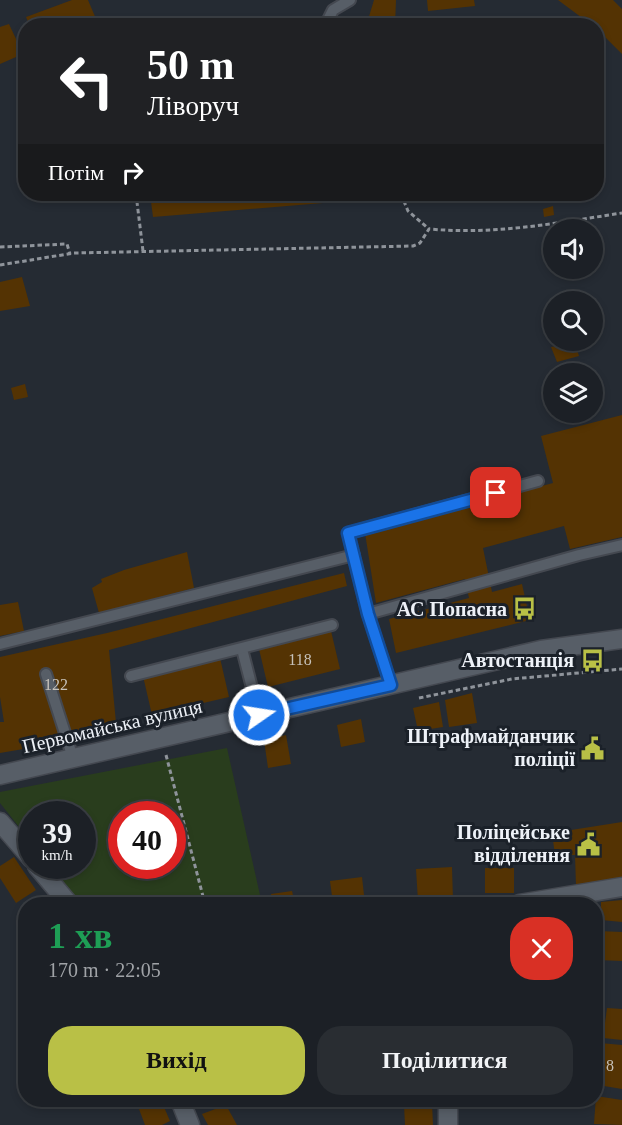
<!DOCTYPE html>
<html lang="uk">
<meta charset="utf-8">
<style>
:root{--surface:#1c2026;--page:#292d32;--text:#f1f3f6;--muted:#a0a3a7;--line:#3a3e43;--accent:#b9c046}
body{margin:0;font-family:"Times New Roman",serif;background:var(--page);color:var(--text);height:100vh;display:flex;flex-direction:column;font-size:22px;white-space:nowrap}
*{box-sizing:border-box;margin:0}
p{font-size:20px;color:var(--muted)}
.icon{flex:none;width:33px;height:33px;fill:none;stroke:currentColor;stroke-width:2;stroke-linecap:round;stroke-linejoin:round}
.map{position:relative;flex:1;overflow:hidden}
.panel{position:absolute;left:18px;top:897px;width:585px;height:210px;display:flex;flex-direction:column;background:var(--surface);border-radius:24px;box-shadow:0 3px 9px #0003,0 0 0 2px var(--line)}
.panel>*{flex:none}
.guide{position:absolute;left:18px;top:18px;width:586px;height:183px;border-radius:24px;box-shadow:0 3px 9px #0003,0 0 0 2px var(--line);background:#202124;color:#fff;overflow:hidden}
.fabs{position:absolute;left:543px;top:219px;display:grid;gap:12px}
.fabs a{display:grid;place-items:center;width:60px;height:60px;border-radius:50%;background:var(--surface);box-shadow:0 3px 9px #0003,0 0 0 2px var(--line);font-size:30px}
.speed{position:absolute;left:18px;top:801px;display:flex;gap:12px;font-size:30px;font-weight:700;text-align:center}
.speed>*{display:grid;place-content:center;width:78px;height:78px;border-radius:50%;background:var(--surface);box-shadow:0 3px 9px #0003,0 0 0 2px var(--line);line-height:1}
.speed small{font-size:15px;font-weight:400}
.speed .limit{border:9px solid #d22;background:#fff;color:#111}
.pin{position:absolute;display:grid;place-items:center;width:51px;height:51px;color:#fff;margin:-26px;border-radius:12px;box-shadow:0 3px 9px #0006}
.me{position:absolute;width:66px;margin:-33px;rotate:77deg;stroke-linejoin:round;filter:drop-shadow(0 0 4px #0008)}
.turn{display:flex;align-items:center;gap:21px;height:126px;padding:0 30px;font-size:27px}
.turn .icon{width:78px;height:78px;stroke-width:2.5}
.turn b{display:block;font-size:42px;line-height:51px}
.then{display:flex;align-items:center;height:57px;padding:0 30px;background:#0003;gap:12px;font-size:22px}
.round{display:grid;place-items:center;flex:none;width:63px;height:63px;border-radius:24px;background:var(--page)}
.overview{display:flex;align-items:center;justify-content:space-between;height:102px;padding:0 30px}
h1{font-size:36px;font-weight:600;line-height:45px;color:#1e9e55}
.button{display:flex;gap:12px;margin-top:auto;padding:12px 30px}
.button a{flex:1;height:69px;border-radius:24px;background:var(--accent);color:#111;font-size:24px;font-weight:600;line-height:69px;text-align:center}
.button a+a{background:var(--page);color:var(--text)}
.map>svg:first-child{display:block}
</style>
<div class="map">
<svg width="622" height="1125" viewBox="0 0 622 1125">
<rect width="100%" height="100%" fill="#252b33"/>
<path fill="#293d1d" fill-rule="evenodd" d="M 227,748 L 262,904 L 81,904 L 50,866 L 82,866 L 82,814 L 32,814 L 31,842 L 0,803 L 0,792 ZM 122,814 L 172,814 L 172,866 L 122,866 Z"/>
<g fill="#543303">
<polygon points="72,0 88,0 99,26 30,26 26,17"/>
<polygon points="374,0 396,0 395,26 367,23"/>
<polygon points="427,0 474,0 475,6 428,11"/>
<polygon points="558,0 613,0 622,9 622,54 597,29 597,26 593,26"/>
<polygon points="9,24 23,54 0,64 0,27"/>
<polygon points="150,194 383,194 383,198 153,217"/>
<polygon points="553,206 554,215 544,217 543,209"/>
<polygon points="22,277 30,306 0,311 0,282"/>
<polygon points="575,343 579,356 557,362 551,347"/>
<polygon points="25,384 28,397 14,400 11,388"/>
<polygon points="622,415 622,537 570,549 564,526 483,548 492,592 522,584 530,620 396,653 389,619 469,598 465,579 376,603 365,533 553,483 541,436"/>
<polygon points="187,552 194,588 99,613 92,588 102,582 101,579 124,570"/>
<polygon points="344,573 347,586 109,650 117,733 0,753 0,722 4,722 0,697 0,657 107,633"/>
<polygon points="18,602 24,631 0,636 0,605"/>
<polygon points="331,631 340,669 268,687 259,649"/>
<polygon points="220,658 229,697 152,715 143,676"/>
<polygon points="472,693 477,723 449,727 445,700"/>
<polygon points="439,702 443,727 418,731 413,708"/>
<polygon points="361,719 365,742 341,747 337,725"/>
<polygon points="286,735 291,764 268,768 264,740"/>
<polygon points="622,822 622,879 576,886 575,855 555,855 552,833"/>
<polygon points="14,857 36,890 16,903 0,878 0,866"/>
<polygon points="452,867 453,900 418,901 416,869"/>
<rect x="485" y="868" width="29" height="25"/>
<polygon points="362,877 365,904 333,904 330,881"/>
<polygon points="292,891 295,904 272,904 271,894"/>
<polygon points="622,900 622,922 601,920 601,902"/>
<polygon points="598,931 622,932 622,961 597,960"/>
<polygon points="607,1008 622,1009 622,1040 603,1038"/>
<polygon points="600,1043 622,1045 622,1089 598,1085"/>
<polygon points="596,1096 622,1100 622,1125 594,1124"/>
<polygon points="161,1100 170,1121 162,1125 145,1125 139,1109"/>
<polygon points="432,1103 433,1125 405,1125 404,1105"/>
<polygon points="226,1105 237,1125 208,1125 202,1114"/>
</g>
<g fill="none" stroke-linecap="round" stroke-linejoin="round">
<defs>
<g id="lane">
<polyline points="325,26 333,10 350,0"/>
<polyline points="368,614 579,555 622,545"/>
<polyline points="0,644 354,555"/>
<polyline points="242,649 259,715"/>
<polyline points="46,674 73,758"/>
<polyline points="131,676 332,625"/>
<polyline points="391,685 368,614 348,533 538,481"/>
</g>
<g id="street">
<polyline points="0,822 32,859"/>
<polyline points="37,866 69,904"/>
<polyline points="519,904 622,887"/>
<polyline points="180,1100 190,1125"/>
<polyline points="448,1100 448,1125"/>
</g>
<polyline id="secondary" points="0,775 541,650 622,639"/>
</defs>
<use href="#lane" stroke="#444850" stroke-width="14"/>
<use href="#street" stroke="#444850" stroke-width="21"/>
<use href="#secondary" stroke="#444850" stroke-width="21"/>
<g stroke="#8f949b" stroke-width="3" stroke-dasharray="4.5 3" stroke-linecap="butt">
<polyline points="136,194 143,251"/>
<polyline points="401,194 408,211 429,229"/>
<polyline points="0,247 67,244 70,254"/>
<path d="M 0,265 L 74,253 L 413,246 L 420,243 L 429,229 C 496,235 556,223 622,213"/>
<polyline points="419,698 512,679 622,669"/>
<polyline points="166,755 205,904"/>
</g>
<use href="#lane" stroke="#575e67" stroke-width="10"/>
<use href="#street" stroke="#575e67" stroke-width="18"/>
<use href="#secondary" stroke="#575e67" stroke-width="18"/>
</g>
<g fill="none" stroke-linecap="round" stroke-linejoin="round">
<defs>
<polyline id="route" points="259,715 391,685 368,614 348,533 496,493"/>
</defs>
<use href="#route" stroke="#114b97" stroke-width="15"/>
<use href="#route" stroke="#1a73e8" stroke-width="10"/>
</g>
<defs>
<symbol id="bus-bare" viewBox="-9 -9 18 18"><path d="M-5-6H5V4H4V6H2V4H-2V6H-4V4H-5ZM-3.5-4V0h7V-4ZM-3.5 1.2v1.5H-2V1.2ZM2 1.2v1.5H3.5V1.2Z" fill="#b9c046" stroke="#1b2129" stroke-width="2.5" paint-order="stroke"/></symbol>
<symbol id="civic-bare" viewBox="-9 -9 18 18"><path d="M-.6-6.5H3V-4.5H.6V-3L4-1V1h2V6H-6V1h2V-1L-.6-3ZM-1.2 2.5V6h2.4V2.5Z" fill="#b9c046" stroke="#1b2129" stroke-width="2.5" paint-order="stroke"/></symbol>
</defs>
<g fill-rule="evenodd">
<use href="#bus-bare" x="508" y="592" width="33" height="33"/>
<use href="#bus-bare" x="576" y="644" width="33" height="33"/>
<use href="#civic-bare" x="576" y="732" width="33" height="33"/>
<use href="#civic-bare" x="572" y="828" width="33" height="33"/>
</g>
<g text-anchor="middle" stroke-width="6" stroke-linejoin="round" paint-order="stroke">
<g font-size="16" fill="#c7c2ba">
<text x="300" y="665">118</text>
<text x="56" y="690">122</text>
<text x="610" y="1071">8</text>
</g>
<g font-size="20" font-weight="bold" fill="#edf1f7" stroke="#1b2129" text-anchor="end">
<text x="507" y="616">АС Попасна</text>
<text x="574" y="667">Автостанція</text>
<text x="575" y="743">Штрафмайданчик<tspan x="575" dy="23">поліції</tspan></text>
<text x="570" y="839">Поліцейське<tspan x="570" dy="23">відділення</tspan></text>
</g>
<g font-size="20" fill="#edf1f7" stroke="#1b2129">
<text transform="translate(112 726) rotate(-13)" y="7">Первомайська вулиця</text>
</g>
</g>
</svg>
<div class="fabs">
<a><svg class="icon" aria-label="sound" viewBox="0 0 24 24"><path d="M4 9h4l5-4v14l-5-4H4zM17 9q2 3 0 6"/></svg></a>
<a><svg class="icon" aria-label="search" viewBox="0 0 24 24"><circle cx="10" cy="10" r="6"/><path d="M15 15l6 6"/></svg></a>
<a><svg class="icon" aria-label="layers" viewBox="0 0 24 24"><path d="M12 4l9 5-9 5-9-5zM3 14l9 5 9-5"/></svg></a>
</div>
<div class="speed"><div>39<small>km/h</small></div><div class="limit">40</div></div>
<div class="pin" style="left:496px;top:493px;background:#d93025"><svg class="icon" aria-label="arrive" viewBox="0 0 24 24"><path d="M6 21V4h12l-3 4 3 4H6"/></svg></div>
<svg class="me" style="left:259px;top:715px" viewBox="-20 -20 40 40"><circle r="17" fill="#1a73e8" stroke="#fff" stroke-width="3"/><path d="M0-11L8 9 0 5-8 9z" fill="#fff"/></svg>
<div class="guide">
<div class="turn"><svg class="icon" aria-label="left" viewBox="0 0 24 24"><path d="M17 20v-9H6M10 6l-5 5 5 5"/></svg><div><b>50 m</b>Ліворуч</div></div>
<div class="then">Потім<svg class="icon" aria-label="right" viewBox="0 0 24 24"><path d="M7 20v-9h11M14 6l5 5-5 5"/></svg></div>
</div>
<section class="panel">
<div class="overview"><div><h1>1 хв</h1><p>170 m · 22:05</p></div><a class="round" style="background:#d93025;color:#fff"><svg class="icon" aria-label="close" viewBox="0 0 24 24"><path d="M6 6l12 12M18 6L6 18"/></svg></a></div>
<div class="button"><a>Вихід</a><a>Поділитися</a></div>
</section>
</div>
